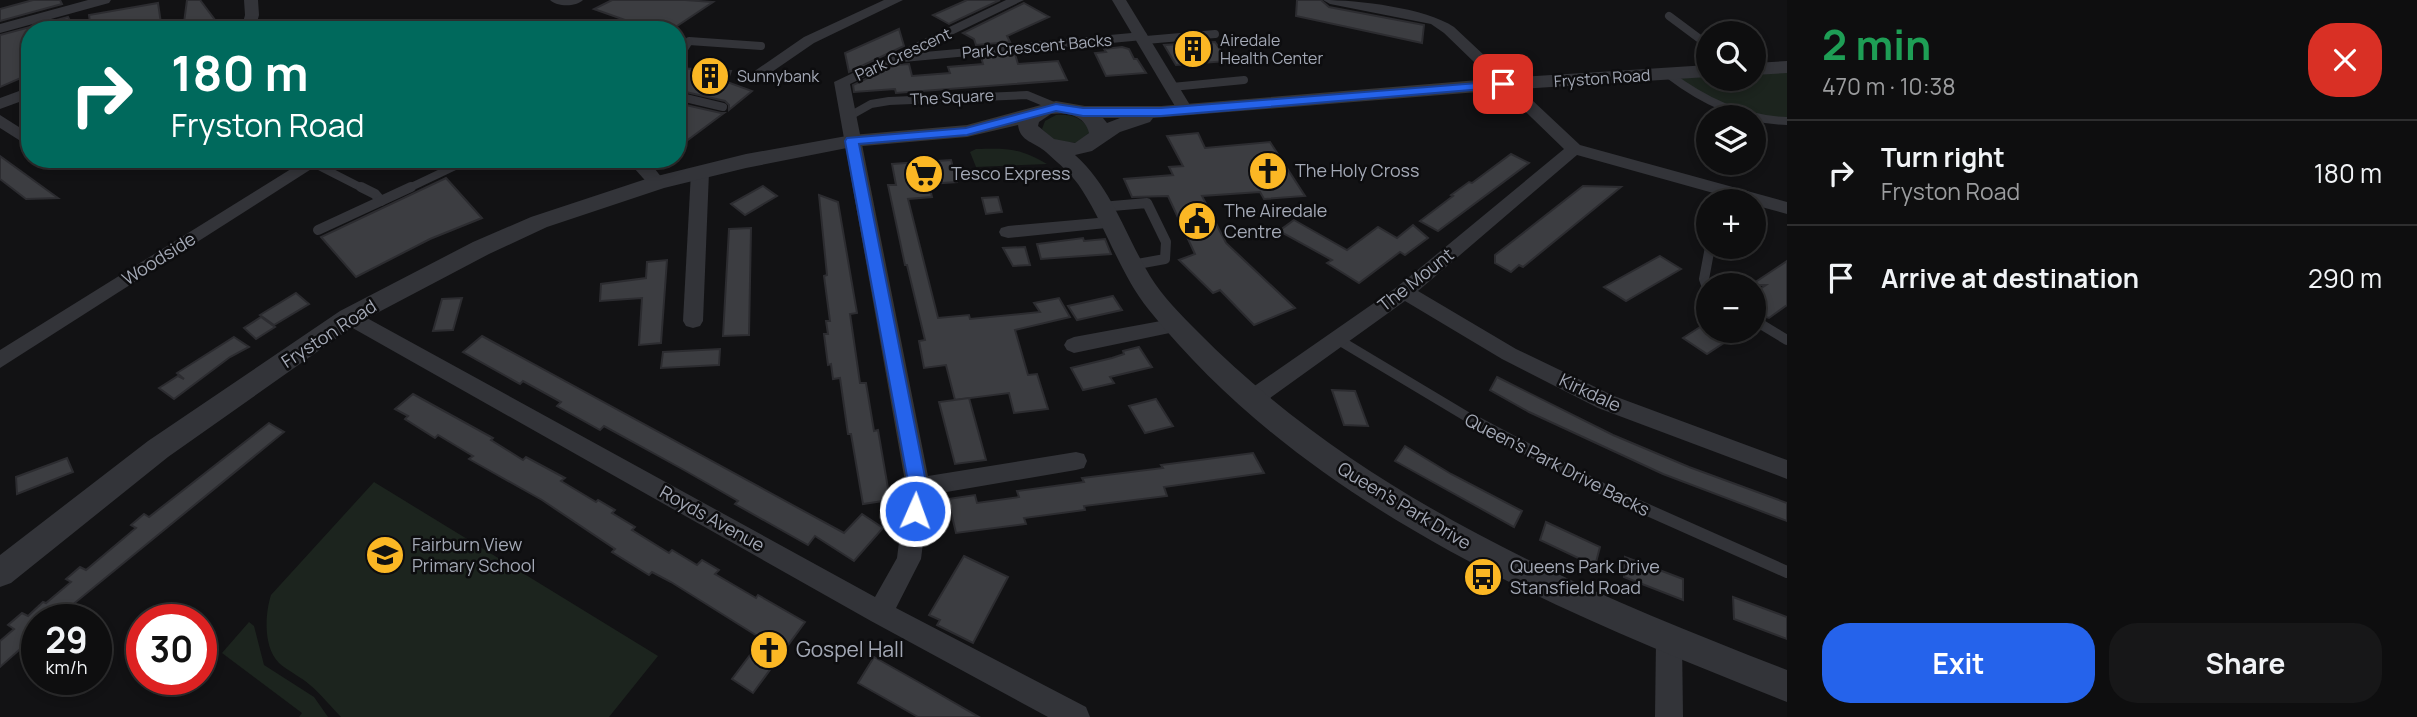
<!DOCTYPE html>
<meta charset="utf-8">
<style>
:root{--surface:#0e0e0f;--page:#171718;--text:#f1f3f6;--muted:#9b9c9e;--line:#2e2e2f;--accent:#2563eb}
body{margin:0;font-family:Manrope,sans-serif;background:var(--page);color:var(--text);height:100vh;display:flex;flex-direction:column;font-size:26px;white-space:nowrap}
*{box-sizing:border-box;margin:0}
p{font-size:23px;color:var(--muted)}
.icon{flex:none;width:38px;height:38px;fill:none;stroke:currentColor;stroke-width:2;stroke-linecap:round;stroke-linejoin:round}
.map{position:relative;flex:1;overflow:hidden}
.drawer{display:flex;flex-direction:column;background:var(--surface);width:630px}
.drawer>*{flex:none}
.hud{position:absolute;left:21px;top:21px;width:665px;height:147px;border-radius:28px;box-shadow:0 4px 10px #0003,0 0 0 2px var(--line);background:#00695c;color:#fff;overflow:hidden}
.buttons{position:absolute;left:1696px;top:21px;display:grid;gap:14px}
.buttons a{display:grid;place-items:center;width:70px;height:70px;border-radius:50%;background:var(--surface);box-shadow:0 4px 10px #0003,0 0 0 2px var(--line);font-size:35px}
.speed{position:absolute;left:21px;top:604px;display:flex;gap:14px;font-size:35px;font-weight:700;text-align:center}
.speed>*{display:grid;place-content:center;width:91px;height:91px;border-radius:50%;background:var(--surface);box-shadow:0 4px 10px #0003,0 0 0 2px var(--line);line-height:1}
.speed small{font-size:18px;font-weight:400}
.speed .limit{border:10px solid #d22;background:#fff;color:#111}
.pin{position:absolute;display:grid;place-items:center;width:60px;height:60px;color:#fff;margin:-30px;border-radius:14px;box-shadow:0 4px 10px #0006}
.me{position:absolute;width:77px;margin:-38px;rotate:2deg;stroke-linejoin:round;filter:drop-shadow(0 0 5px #0008)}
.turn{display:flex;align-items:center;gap:24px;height:147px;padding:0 35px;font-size:32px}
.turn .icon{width:91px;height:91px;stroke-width:2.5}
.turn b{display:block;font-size:49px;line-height:60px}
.round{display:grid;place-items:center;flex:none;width:74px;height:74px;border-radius:28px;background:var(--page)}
.head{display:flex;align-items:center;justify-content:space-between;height:119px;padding:0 35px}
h1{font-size:42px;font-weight:700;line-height:52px;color:#1e9e55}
.cta{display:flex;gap:14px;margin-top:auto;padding:14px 35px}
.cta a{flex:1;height:80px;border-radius:28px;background:var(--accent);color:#fff;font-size:28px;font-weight:700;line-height:80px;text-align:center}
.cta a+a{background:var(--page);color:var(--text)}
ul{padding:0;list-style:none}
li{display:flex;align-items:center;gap:21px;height:105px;padding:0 35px;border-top:2px solid var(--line)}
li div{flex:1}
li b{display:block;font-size:26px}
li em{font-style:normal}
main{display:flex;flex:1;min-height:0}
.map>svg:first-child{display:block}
</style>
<main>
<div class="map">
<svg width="1787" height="717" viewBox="0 0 1787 717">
<rect width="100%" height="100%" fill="#121214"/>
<g fill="#1c241e">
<path d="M 1787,71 L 1787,121 C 1749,124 1706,99 1674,79 L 1708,76 L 1708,79 L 1754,79 L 1754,74 Z"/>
<path d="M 1056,115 C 1073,114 1082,118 1091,131 L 1077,143 L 1055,141 L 1042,129 L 1045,121 Z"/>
<path d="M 976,149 C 1007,148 1020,148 1047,164 L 976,167 L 970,152 Z"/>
<path d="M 374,482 L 658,656 L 609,717 L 341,717 C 331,707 321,694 310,685 C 301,677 288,671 279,663 C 263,647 265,614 271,595 Z"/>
<polygon points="249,622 254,626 264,665 314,697 328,717 299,717 302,713 222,653"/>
</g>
<g fill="#3c3d41" stroke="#2c2c30" stroke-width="2">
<polygon points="33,0 60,0 62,4 0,21 0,9"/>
<polygon points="187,0 200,0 215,20 183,30"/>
<polygon points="612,0 685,0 713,2 671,30 653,30 594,9"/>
<polygon points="967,0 1000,0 949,24 933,15"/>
<polygon points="1297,0 1321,0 1329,7 1424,25 1422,43 1296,16"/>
<polygon points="158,3 162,30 91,30 89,15"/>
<polygon points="1024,3 1049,17 1007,36 1010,42 976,45 974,39 963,33"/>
<polygon points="68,17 75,30 30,30 30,74 0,87 0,35"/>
<polygon points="899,29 904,46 849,72 845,53"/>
<polygon points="1215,42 1228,61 1176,65 1164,45"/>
<polygon points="1122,47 1129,49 1134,59 1137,59 1146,73 1106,76 1095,53 1106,52 1104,49"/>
<polygon points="1015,54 1018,64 1058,61 1067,80 896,93 895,89 854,92 853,85 895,65 909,64 912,76 950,73 948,67 983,64 981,57"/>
<polygon points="677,68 731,71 727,82 752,91 729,110 729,105 725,101 677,90"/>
<polygon points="677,103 721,113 724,113 677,148"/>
<polygon points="1198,133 1205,148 1270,142 1305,196 1264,199 1260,192 1202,196 1226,243 1295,308 1254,325 1220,290 1213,293 1179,260 1195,254 1168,196 1132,197 1124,179 1173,175 1169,167 1183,166 1167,136"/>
<polygon points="1511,154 1529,163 1438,231 1420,221 1453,196 1451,195 1469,182 1472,183"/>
<polygon points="0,156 58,198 26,199 0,179"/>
<polygon points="951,160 957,182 929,184 932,197 908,199 938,318 969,315 970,319 1040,312 1034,303 1059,298 1070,317 1015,330 1028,375 1037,374 1048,409 1014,413 1009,393 955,400 946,365 924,368 919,341 925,340 907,265 905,265 888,185 896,185 892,164"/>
<polygon points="446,178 482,218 430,239 356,277 321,237"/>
<polygon points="763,186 777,196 745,215 731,204"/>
<polygon points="1583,186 1621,187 1523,267 1519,265 1511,272 1495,263 1495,255"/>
<polygon points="819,195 838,202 857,313 850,314 860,383 866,383 874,431 878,430 890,500 863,504 851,434 848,434 840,378 833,379 831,364 828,365 824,334 828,334 826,321 830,321 824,276 827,275"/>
<polygon points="998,197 1002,212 986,214 982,198"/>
<polygon points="1294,220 1347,250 1378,227 1397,238 1413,225 1428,238 1405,255 1400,252 1359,283 1327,263 1332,260 1279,231"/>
<polygon points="751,228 749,335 723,336 729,229"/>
<polygon points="1083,238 1084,241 1105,239 1111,254 1041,259 1037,244"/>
<polygon points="1025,247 1030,265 1013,266 1003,248"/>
<polygon points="1660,256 1681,269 1626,301 1604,287"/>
<polygon points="667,260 661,343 639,345 642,298 600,301 601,284 646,278 647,262"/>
<polygon points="1787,261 1787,305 1769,318 1754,313 1754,293 1766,285 1751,285"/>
<polygon points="296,293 309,304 274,325 260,315"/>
<polygon points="1113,296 1122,310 1077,320 1068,306"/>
<polygon points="462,298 453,330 433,331 442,299"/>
<polygon points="261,317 275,327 256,339 244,328"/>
<polygon points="1708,322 1708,331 1742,331 1707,354 1683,338"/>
<polygon points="482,336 844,533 862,514 883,528 854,561 815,536 808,545 735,504 738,501 684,470 604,426 600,430 557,406 561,402 523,381 520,384 463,352"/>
<polygon points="234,337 249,347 230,357 174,399 159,388 178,376 184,379 177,373"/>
<polygon points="1139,347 1152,367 1110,377 1114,383 1083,390 1071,368 1112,358 1124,354 1123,351"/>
<polygon points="720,349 719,365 661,368 663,352"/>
<polygon points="1497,377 1613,435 1689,467 1787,503 1787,521 1663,474 1529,412 1490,390"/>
<polygon points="1332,390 1355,391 1368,426 1344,425"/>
<polygon points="413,394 493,438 491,440 523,460 526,457 565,478 561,481 596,502 598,500 615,510 612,513 635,527 632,530 669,553 672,550 697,565 702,560 719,570 715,574 756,598 758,595 805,622 753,693 732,679 762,639 671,582 652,572 649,575 612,552 615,549 542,500 469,459 473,456 438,435 435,438 405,419 408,416 395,409"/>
<polygon points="969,398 986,460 955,464 939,402"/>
<polygon points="1156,399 1173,426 1145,433 1129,406"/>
<polygon points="269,423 284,432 71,606 69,604 61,611 79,620 35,620 37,634 0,667 0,641 14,629 8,625 22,613 28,616 43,602 46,603 71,582 66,579 80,567 86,570 136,528 131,525 144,514 149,517"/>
<polygon points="1405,446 1451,474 1522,511 1514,527 1395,461"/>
<polygon points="1253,453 1264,473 1164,487 1167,496 1084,506 1085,510 1024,518 1026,524 956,533 948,499 975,495 977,503 1019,497 1017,491 1084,482 1082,478 1163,468 1161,465"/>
<polygon points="67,458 73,472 17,494 16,477"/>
<polygon points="1546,522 1600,547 1595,566 1540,540"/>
<polygon points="964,556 1008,577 973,643 937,625 940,620 929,615"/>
<polygon points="1625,557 1683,579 1683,600 1624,577"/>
<polygon points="1733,597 1787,617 1787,639 1734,619"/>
<polygon points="874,657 920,683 979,717 918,717 858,683"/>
</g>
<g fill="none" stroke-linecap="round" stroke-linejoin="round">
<g stroke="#333439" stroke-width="8">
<polyline points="1669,16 1708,45"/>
<polyline points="1146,40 1215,34"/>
<polyline points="892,59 1143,36"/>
<polyline points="677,60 689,41 761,46"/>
<path d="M 1668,74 C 1702,100 1743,120 1787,121"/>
<polyline points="1172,87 1244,80"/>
<polyline points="677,96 723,107"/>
<polyline points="848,117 871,104 889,101 1027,95 1056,107"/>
<polyline points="313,163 364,189"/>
<polyline points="407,189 470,159"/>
</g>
<g stroke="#333439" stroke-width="10">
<polyline points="361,187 375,194 381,201"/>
<polyline points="1716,201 1718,189"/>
<polyline points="1101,207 1147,203 1166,242 1165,259 1132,265"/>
<polyline points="318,230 411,187"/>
<polyline points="1708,290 1704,279 1710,247"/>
<polyline points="1754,320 1787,340"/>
<polyline points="1337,339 1479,424"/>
</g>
<polyline stroke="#333439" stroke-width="12" points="1476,422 1614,495 1787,572"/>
<g fill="#333439" fill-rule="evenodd">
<polygon points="88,0 111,0 109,3 0,33 0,24"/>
<polygon points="244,0 258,0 259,15 255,30 241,30 245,15"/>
<path d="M 550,0 L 583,0 C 576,7 557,7 550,0 Z"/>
<polygon points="884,0 903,0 814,43 760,80 748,80 746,77 804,37"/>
<polygon points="1006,0 1024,0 850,84 928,476 1076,452 1084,454 1087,461 1084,468 1076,470 929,495 921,559 896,608 1086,707 1090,717 1048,717 871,621 342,322 339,317 342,312 349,310 356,312 875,597 897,558 906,487 834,82"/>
<polygon points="1112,0 1126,0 1193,110 1191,113 1179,113"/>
<path d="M 1323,0 C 1358,0 1426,8 1454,27 L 1580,145 L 1787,202 L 1787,214 L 1754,205 L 1754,201 L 1742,201 L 1577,155 L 1418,291 L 1516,349 L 1614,396 L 1787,460 L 1787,479 L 1598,408 L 1502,359 L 1405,301 L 1259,406 L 1251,408 L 1243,406 L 1240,400 L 1243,394 L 1397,287 L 1564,149 L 1444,33 L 1431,24 L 1330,4 Z"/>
<polygon points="30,87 30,98 0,109 0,98"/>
<polygon points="0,115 30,134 30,147 0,128"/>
<path d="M 48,159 L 102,159 C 91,170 59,171 48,159 Z"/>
<polygon points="307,159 327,159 0,368 0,350"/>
<polygon points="626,159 647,159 666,183 663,187 651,187"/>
<polygon points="700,167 709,172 703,321 700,326 693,328 686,326 683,321 691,172"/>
<polygon points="1109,217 1116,219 1118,223 1116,227 1008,238 1001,236 999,232 1001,228 1008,226"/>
<polygon points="1177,318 1184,320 1187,325 1184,330 1074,353 1067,350 1064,345 1067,340 1074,337"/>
<polygon points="1669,628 1678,631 1682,640 1683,717 1655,717 1656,640 1660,631"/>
</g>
<g fill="#333439" fill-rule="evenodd">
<polygon points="1787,61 1787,73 1754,75 1754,63"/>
<path d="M 1708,65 L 1708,77 L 1503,90 L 1153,118 L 1150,122 L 1120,132 L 1092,151 L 1075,155 C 1112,188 1125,235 1150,276 C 1163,297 1181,315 1198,332 C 1361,497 1575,588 1787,670 L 1787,702 C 1557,611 1309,509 1149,310 C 1120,274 1107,229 1082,190 C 1073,175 1059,164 1046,152 C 1035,142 1020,142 1018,125 L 967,137 L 852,147 L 746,168 L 664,188 L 547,227 L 489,254 L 358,323 L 168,457 L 11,583 L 0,587 L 0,555 L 148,441 L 340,311 L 473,242 L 531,217 L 649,178 L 746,154 L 852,135 L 967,125 L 1056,101 L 1085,106 L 1161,106 L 1503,78 ZM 1051,114 C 1067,112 1085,115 1089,133 L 1075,143 L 1054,139 L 1038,126 L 1039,122 ZM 1103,118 L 1120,118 L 1107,123 Z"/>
</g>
</g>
<polygon fill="#2563eb" stroke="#184099" stroke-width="2" points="1503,81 1507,82 1507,87 1161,116 1083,116 1056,111 967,135 859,144 927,487 921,517 915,519 908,517 906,511 909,487 845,141 847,138 966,128 1056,104 1083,108 1161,108"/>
<defs>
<symbol id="building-disc" viewBox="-11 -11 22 22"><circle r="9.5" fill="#fbb724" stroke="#0d0d0f"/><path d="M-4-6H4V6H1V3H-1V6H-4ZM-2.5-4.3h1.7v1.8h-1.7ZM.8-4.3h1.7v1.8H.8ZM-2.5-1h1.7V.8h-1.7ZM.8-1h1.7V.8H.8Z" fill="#111"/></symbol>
<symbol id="church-disc" viewBox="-11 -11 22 22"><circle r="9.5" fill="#fbb724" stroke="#0d0d0f"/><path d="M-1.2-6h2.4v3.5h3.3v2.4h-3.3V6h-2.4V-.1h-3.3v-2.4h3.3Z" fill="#111"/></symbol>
<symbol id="supermarket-disc" viewBox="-11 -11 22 22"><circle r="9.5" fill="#fbb724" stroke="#0d0d0f"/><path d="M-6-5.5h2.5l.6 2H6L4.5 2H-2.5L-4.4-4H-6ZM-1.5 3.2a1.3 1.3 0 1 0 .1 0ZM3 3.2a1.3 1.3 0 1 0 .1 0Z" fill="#111"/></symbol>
<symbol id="civic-disc" viewBox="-11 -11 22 22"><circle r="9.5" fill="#fbb724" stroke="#0d0d0f"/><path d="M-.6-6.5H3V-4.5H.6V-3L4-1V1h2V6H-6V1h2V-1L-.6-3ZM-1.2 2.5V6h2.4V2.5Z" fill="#111"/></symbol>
<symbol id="school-disc" viewBox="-11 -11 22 22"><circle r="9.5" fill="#fbb724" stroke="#0d0d0f"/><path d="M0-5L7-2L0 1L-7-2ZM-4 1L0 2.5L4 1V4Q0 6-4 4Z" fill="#111"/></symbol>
<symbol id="bus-disc" viewBox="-11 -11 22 22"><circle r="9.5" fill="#fbb724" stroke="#0d0d0f"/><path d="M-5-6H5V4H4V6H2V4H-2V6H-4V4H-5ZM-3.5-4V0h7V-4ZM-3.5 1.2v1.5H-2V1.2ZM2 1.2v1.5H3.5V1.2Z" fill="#111"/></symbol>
</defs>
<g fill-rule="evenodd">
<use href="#building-disc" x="1171" y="27" width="44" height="44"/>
<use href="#building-disc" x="688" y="54" width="44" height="44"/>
<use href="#church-disc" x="1246" y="149" width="44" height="44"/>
<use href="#supermarket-disc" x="902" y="152" width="44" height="44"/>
<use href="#civic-disc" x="1175" y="199" width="44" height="44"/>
<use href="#school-disc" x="363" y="533" width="44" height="44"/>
<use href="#bus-disc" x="1461" y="555" width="44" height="44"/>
<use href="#church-disc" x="747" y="628" width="44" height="44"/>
</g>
<g text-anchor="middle" stroke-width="5" stroke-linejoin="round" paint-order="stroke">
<g font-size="16" fill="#a3a8b5" stroke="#0d0d0f" text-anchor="start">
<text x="1220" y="46">Airedale<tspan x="1220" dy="18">Health Center</tspan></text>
<text x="737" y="82">Sunnybank</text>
</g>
<g font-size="16" fill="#a3a8b5" stroke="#0d0d0f">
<text transform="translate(1037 46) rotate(-5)" y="6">Park Crescent Backs</text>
<text transform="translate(903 54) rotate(-25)" y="6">Park Crescent</text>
<text transform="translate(1602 78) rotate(-4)" y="6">Fryston Road</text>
<text transform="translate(952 97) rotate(-3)" y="6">The Square</text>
</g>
<g font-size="18" fill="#a3a8b5" stroke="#0d0d0f" text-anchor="start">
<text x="1295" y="177">The Holy Cross</text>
<text x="951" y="180">Tesco Express</text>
<text x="1224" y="217">The Airedale<tspan x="1224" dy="21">Centre</tspan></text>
<text x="412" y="551">Fairburn View<tspan x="412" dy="21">Primary School</tspan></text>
<text x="1510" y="573">Queens Park Drive<tspan x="1510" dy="21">Stansfield Road</tspan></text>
</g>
<g font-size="18" fill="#a3a8b5" stroke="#0d0d0f">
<text transform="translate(159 259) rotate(-32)" y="6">Woodside</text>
<text transform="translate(1416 280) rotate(-38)" y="6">The Mount</text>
<text transform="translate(329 334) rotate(-33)" y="6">Fryston Road</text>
<text transform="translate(1590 393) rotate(25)" y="6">Kirkdale</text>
<text transform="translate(1557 465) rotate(27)" y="6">Queen's Park Drive Backs</text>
<text transform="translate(1404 506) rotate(31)" y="6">Queen's Park Drive</text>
<text transform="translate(712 519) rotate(29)" y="6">Royds Avenue</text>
</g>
<g font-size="21" fill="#a3a8b5" stroke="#0d0d0f" text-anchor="start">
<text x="796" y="657">Gospel Hall</text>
</g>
</g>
</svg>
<div class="buttons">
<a><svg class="icon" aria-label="search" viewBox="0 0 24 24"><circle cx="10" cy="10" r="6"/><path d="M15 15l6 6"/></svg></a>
<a><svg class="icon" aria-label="layers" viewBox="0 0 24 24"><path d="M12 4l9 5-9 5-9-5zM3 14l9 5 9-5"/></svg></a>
<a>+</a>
<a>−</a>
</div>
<div class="speed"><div>29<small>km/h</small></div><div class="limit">30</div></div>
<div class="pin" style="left:1503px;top:84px;background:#d93025"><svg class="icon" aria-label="arrive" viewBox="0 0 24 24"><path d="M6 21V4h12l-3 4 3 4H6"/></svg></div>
<svg class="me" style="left:915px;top:511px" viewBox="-20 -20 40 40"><circle r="17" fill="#2563eb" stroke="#fff" stroke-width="3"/><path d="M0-11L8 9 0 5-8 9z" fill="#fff"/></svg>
<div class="hud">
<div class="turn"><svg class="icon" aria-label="right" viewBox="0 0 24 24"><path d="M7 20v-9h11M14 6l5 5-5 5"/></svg><div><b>180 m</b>Fryston Road</div></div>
</div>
</div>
<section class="drawer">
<div class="head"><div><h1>2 min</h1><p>470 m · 10:38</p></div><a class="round" style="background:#d93025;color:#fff"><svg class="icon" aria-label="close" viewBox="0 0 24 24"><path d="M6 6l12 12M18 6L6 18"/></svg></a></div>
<ul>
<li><svg class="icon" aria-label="right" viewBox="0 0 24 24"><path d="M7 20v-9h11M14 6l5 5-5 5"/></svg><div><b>Turn right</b><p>Fryston Road</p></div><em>180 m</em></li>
<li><svg class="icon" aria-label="arrive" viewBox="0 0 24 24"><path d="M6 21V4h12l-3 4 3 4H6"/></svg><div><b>Arrive at destination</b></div><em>290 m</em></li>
</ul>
<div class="cta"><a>Exit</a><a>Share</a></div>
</section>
</main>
